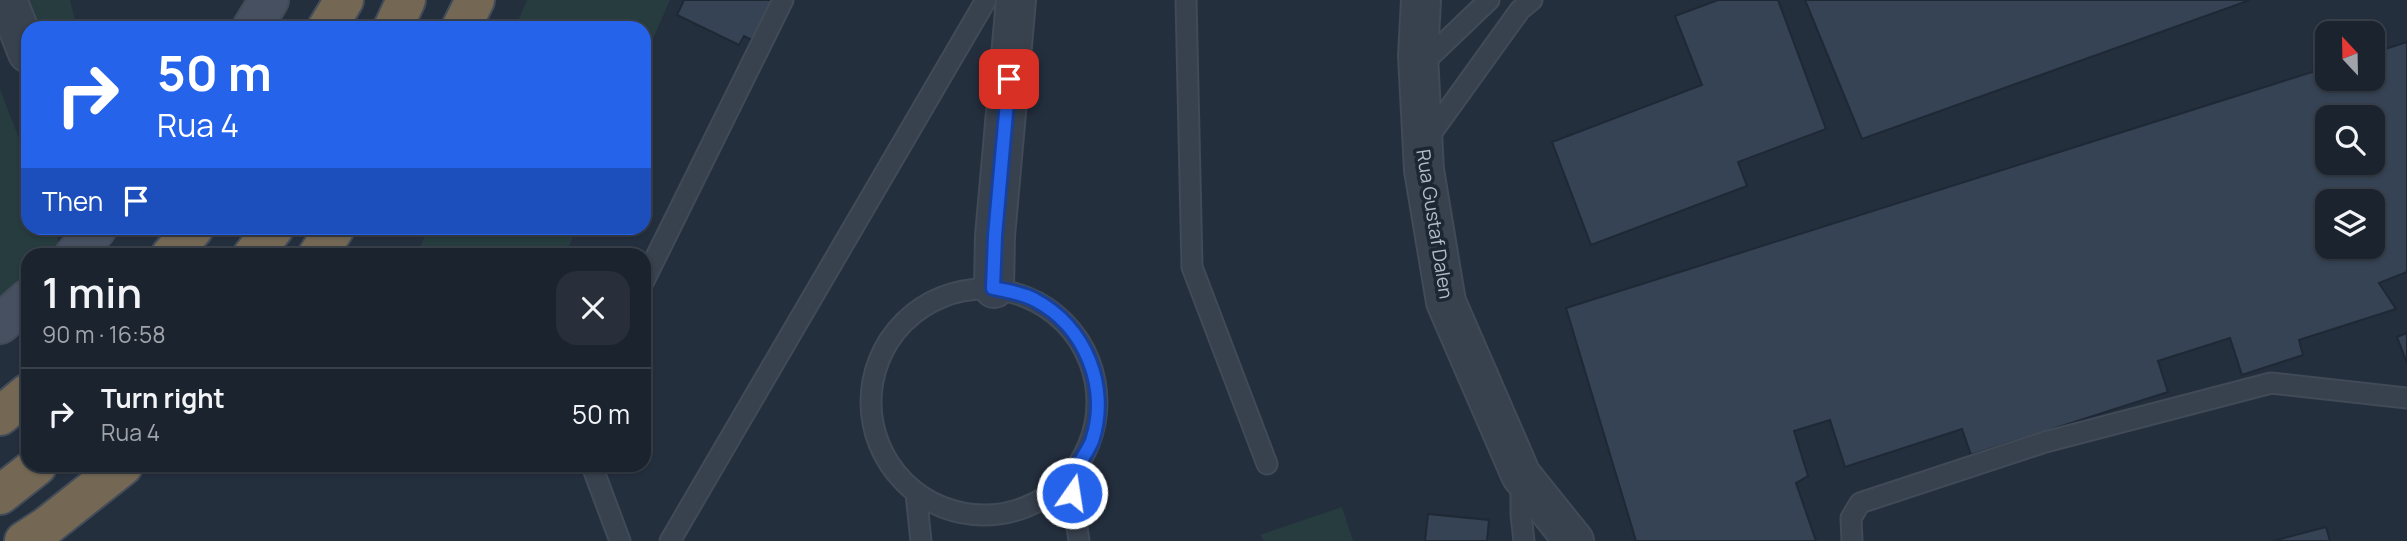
<!DOCTYPE html>
<meta charset="utf-8">
<style>
:root{--surface:#1b232e;--page:#282f3a;--text:#f1f3f6;--muted:#a0a4aa;--line:#39404a}
body{margin:0;font-family:Manrope,sans-serif;background:var(--page);color:var(--text);height:100vh;display:flex;flex-direction:column;font-size:26px;white-space:nowrap}
*{box-sizing:border-box;margin:0}
p{font-size:23px;color:var(--muted)}
.icon{flex:none;width:38px;height:38px;fill:none;stroke:currentColor;stroke-width:2;stroke-linecap:round;stroke-linejoin:round}
.map{position:relative;flex:1;overflow:hidden}
.drawer{position:absolute;left:21px;top:248px;width:630px;height:224px;display:flex;flex-direction:column;background:var(--surface);border-radius:21px;box-shadow:0 2px 5px #0004,0 0 0 2px var(--line)}
.drawer>*{flex:none}
.guide{position:absolute;left:21px;top:21px;width:630px;height:214px;border-radius:21px;box-shadow:0 2px 5px #0004,0 0 0 2px var(--line);background:#2563eb;color:#fff;overflow:hidden}
.needle{width:46px;rotate:338deg}
.fabs{position:absolute;left:2315px;top:21px;display:grid;gap:14px}
.fabs a{display:grid;place-items:center;width:70px;height:70px;border-radius:14px;background:var(--surface);box-shadow:0 2px 5px #0004,0 0 0 2px var(--line);font-size:35px}
.pin{position:absolute;display:grid;place-items:center;width:60px;height:60px;color:#fff;margin:-30px;border-radius:14px;box-shadow:0 4px 10px #0006}
.me{position:absolute;width:77px;margin:-38px;rotate:13deg;stroke-linejoin:round;filter:drop-shadow(0 0 5px #0008)}
.turn{display:flex;align-items:center;gap:24px;height:147px;padding:0 21px;font-size:32px}
.turn .icon{width:91px;height:91px;stroke-width:2.5}
.turn b{display:block;font-size:49px;line-height:60px}
.then{display:flex;align-items:center;height:66px;padding:0 21px;background:#0003;gap:14px;font-size:26px}
.round{display:grid;place-items:center;flex:none;width:74px;height:74px;border-radius:21px;background:var(--page)}
.head{display:flex;align-items:center;justify-content:space-between;height:119px;padding:0 21px}
h1{font-size:42px;font-weight:600;line-height:52px}
ul{padding:0;list-style:none}
li{display:flex;align-items:center;gap:21px;height:91px;padding:0 21px;border-top:2px solid var(--line)}
li div{flex:1}
li b{display:block;font-size:26px}
li em{font-style:normal}
.map>svg:first-child{display:block}
</style>
<div class="map">
<svg width="2407" height="541" viewBox="0 0 2407 541">
<rect width="100%" height="100%" fill="#242f3e"/>
<g fill="#263c3f">
<polygon points="26,0 70,0 77,28 38,28"/>
<polygon points="527,0 670,0 644,59 644,28 515,28"/>
<polygon points="0,89 28,162 28,228 53,228 64,255 28,256 28,284 0,306"/>
<polygon points="429,228 577,228 565,255 416,255"/>
<polygon points="1342,507 1353,541 1264,541 1260,535"/>
</g>
<g fill="#364354" stroke="#1f2835" stroke-width="2" fill-rule="evenodd">
<polygon points="684,0 776,0 756,42 744,36 739,45 677,15"/>
<polygon points="1718,0 1778,0 1826,129 1738,162 1747,186 1591,245 1552,142 1702,85 1675,16"/>
<polygon points="1805,0 2250,0 1862,139"/>
<path d="M 2407,42 L 2407,272 L 2379,283 L 2396,309 L 2299,340 L 2303,355 L 2242,375 L 2230,338 L 2158,361 L 2168,392 L 1971,455 L 1962,429 L 1845,467 L 1830,420 L 1794,431 L 1808,476 L 1796,483 L 1816,541 L 1636,541 L 1566,308 L 2328,67 L 2328,79 L 2373,79 L 2373,53 ZM 2328,117 L 2373,117 L 2373,163 L 2328,163 ZM 2328,201 L 2373,201 L 2373,247 L 2328,247 Z"/>
<polygon points="2407,333 2407,363 2397,337"/>
<polygon points="1428,514 1489,520 1487,541 1425,541"/>
<polygon points="2326,527 2330,541 2273,541"/>
</g>
<g fill="none" stroke-linecap="round" stroke-linejoin="round">
<defs>
<g id="service">
<polyline points="1186,0 1192,267 1267,464"/>
<polyline points="1419,67 1489,0"/>
<polyline points="1425,142 1520,10 1532,0"/>
<polyline points="644,281 783,0"/>
<circle cx="984" cy="402" r="113"/>
<polyline points="592,466 620,541"/>
<polyline points="1070,478 1079,541"/>
<polyline points="1521,479 1521,515 1524,541"/>
<polyline points="916,494 921,541"/>
<polyline points="670,541 986,0"/>
<polyline points="1852,541 1851,518 1860,503 2045,442 2271,383 2407,398"/>
</g>
<g id="minor">
<polyline points="1421,0 1418,56 1424,170 1446,302 1521,475 1574,541"/>
<polyline points="994,288 995,236 1016,0"/>
</g>
<polyline id="tertiary" points="7,0 28,53"/>
<g id="secondary">
<polyline points="252,28 269,0"/>
<polyline points="74,256 97,228"/>
<polyline points="0,324 28,299"/>
</g>
<g id="motorway">
<polyline points="327,28 344,0"/>
<polyline points="393,28 406,0"/>
<polyline points="461,28 475,0"/>
<polyline points="170,256 194,228"/>
<polyline points="252,256 274,228"/>
<polyline points="317,256 335,228"/>
<polyline points="0,416 28,393"/>
<polyline points="0,495 37,466"/>
<polyline points="24,541 47,526 123,466"/>
</g>
</defs>
<use href="#service" stroke="#414a57" stroke-width="23"/>
<use href="#minor" stroke="#414a57" stroke-width="42"/>
<use href="#tertiary" stroke="#414a57" stroke-width="42"/>
<use href="#secondary" stroke="#414a57" stroke-width="42"/>
<use href="#motorway" stroke="#434c59" stroke-width="42"/>
<use href="#service" stroke="#38414e" stroke-width="19"/>
<use href="#minor" stroke="#38414e" stroke-width="38"/>
<use href="#tertiary" stroke="#38414e" stroke-width="38"/>
<use href="#secondary" stroke="#465061" stroke-width="38"/>
<use href="#motorway" stroke="#746855" stroke-width="38"/>
</g>
<g fill="none" stroke-linecap="round" stroke-linejoin="round">
<defs>
<path id="route" d="M 1009,79 L 995,236 L 993,288 C 1006,291 1023,293 1035,300 C 1085,326 1110,387 1092,441 C 1087,453 1077,466 1070,478 L 1072,493"/>
</defs>
<use href="#route" stroke="#184099" stroke-width="18"/>
<use href="#route" stroke="#2563eb" stroke-width="12"/>
</g>
<g text-anchor="middle" stroke-width="7" stroke-linejoin="round" paint-order="stroke">
<g font-size="19" fill="#b4bcc9" stroke="#1d2633">
<text transform="translate(1435 224) rotate(81)" y="7">Rua Gustaf Dalen</text>
</g>
</g>
</svg>
<div class="fabs">
<a><svg class="needle" viewBox="-14 -14 28 28"><path d="M0-13l5 13h-10z" fill="#e53935"/><path d="M0 13l5-13h-10z" fill="#a0a4aa"/></svg></a>
<a><svg class="icon" aria-label="search" viewBox="0 0 24 24"><circle cx="10" cy="10" r="6"/><path d="M15 15l6 6"/></svg></a>
<a><svg class="icon" aria-label="layers" viewBox="0 0 24 24"><path d="M12 4l9 5-9 5-9-5zM3 14l9 5 9-5"/></svg></a>
</div>
<div class="pin" style="left:1009px;top:79px;background:#d93025"><svg class="icon" aria-label="arrive" viewBox="0 0 24 24"><path d="M6 21V4h12l-3 4 3 4H6"/></svg></div>
<svg class="me" style="left:1072px;top:493px" viewBox="-20 -20 40 40"><circle r="17" fill="#2563eb" stroke="#fff" stroke-width="3"/><path d="M0-11L8 9 0 5-8 9z" fill="#fff"/></svg>
<div class="guide">
<div class="turn"><svg class="icon" aria-label="right" viewBox="0 0 24 24"><path d="M7 20v-9h11M14 6l5 5-5 5"/></svg><div><b>50 m</b>Rua 4</div></div>
<div class="then">Then<svg class="icon" aria-label="arrive" viewBox="0 0 24 24"><path d="M6 21V4h12l-3 4 3 4H6"/></svg></div>
</div>
<section class="drawer">
<div class="head"><div><h1>1 min</h1><p>90 m · 16:58</p></div><a class="round"><svg class="icon" aria-label="close" viewBox="0 0 24 24"><path d="M6 6l12 12M18 6L6 18"/></svg></a></div>
<ul>
<li><svg class="icon" aria-label="right" viewBox="0 0 24 24"><path d="M7 20v-9h11M14 6l5 5-5 5"/></svg><div><b>Turn right</b><p>Rua 4</p></div><em>50 m</em></li>
</ul>
</section>
</div>
